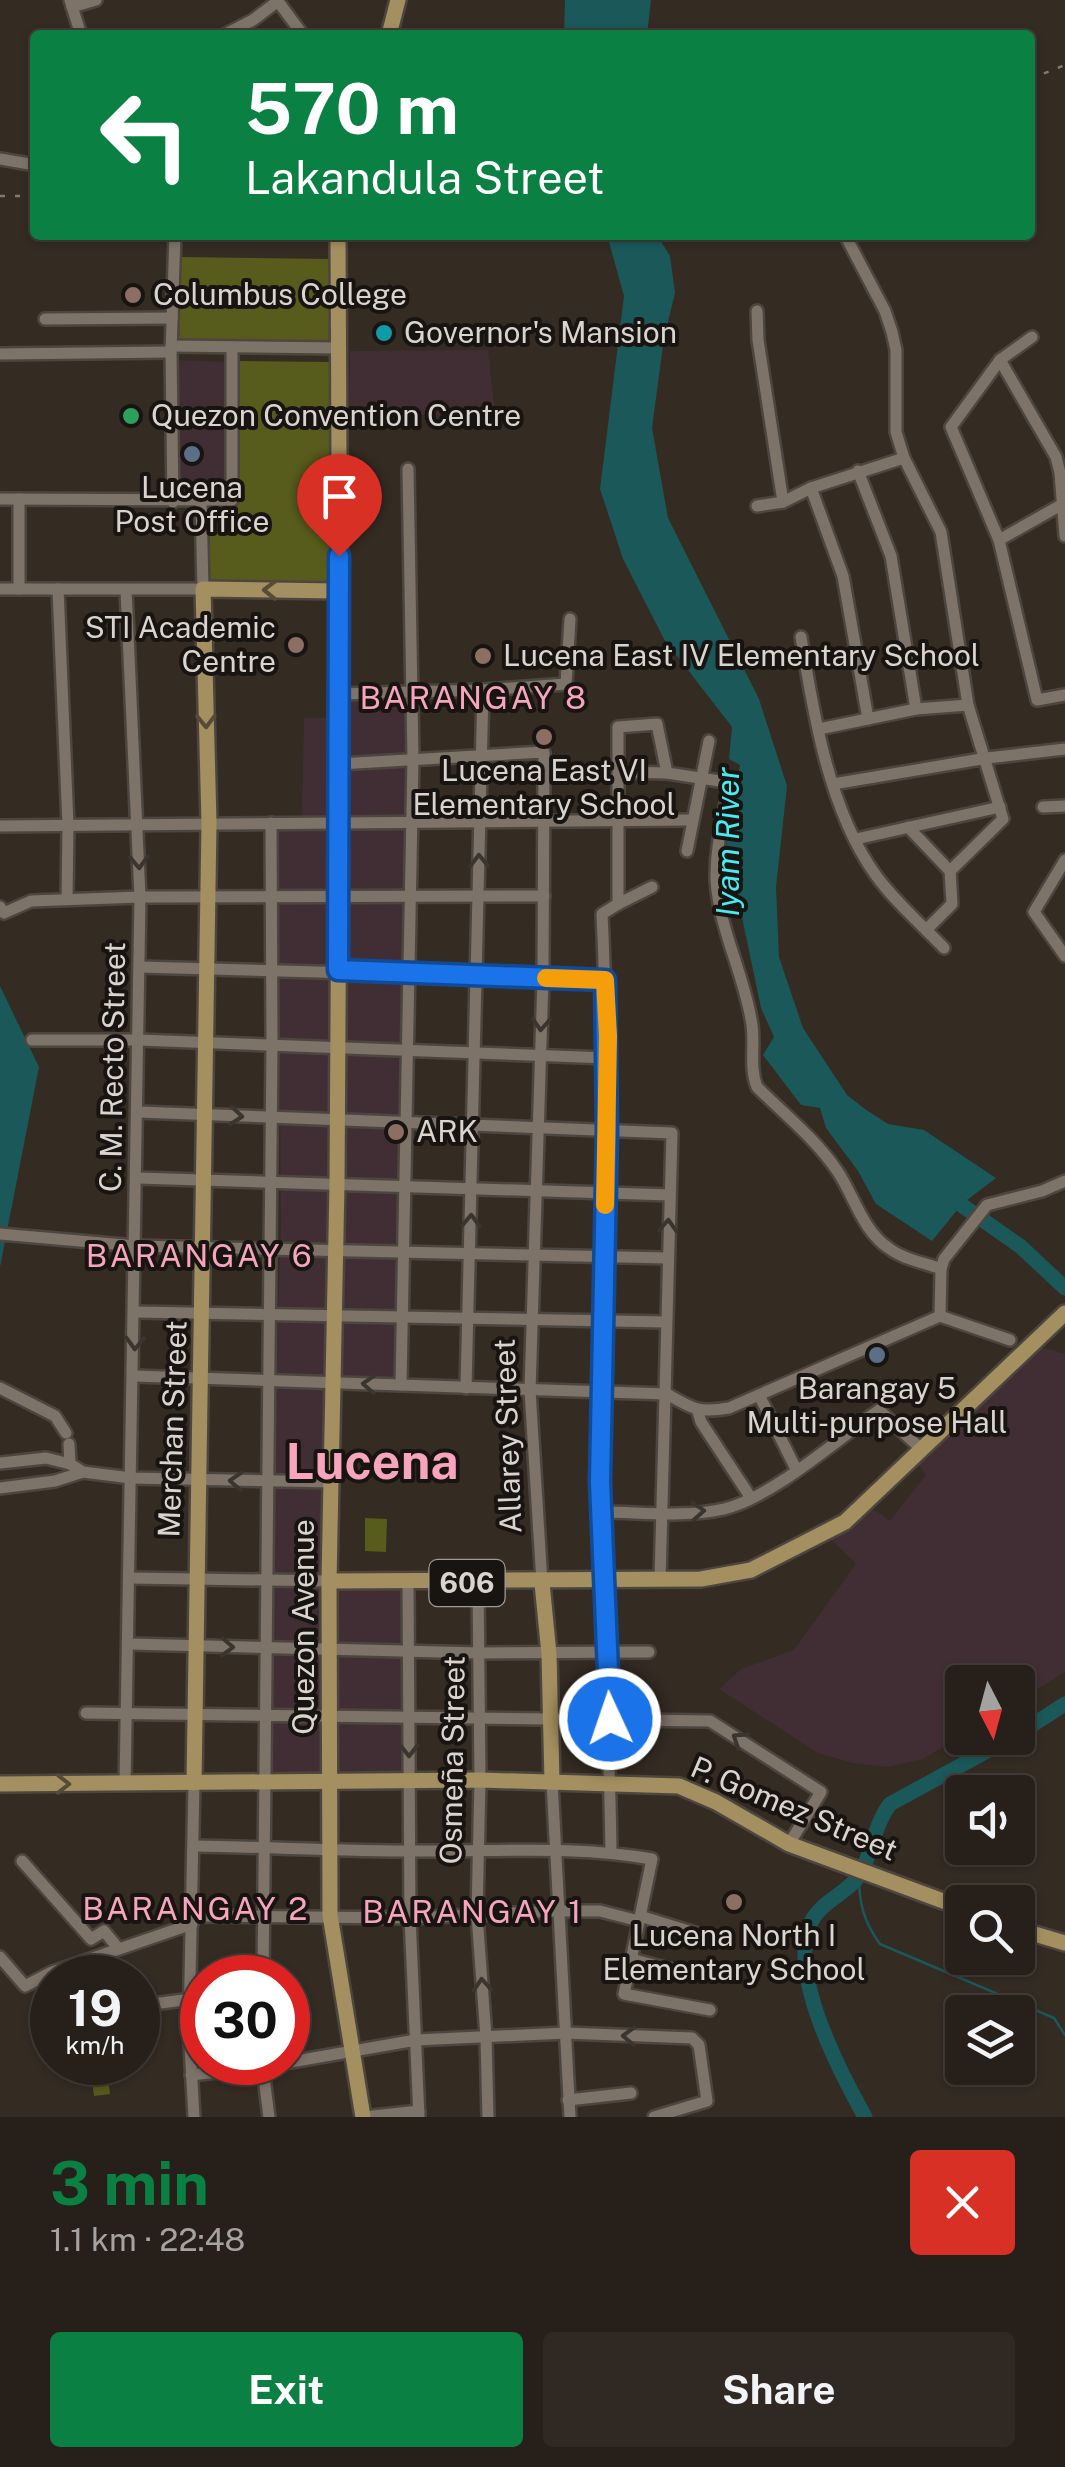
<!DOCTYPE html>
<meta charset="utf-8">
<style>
:root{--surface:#27201a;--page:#2f2823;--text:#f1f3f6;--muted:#a4a3a2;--line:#433e39;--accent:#0b8043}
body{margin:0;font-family:"Public Sans",sans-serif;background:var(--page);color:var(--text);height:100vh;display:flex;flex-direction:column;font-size:38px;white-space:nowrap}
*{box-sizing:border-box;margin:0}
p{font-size:32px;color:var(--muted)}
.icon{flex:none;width:55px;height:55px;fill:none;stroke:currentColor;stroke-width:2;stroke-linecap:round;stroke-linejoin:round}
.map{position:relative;height:2117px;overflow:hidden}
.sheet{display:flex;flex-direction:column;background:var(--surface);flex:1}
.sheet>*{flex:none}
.banner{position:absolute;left:30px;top:30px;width:1005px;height:210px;border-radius:10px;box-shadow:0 2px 8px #0004,0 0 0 2px var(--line);background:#0b8043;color:#fff;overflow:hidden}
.needle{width:65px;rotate:174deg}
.buttons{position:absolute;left:945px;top:1665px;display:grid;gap:20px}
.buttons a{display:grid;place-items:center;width:90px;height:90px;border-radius:10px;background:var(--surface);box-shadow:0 2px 8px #0004,0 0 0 2px var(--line);font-size:50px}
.speed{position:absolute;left:30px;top:1955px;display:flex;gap:20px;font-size:50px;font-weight:700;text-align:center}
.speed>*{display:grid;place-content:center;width:130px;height:130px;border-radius:50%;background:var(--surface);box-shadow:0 2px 8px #0004,0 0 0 2px var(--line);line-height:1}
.speed small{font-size:25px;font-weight:400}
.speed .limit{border:15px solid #d22;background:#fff;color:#111}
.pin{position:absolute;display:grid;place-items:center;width:85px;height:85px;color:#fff;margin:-102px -42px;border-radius:50% 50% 50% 0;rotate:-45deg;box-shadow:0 0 10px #0007}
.pin .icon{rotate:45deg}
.me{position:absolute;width:110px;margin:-55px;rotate:357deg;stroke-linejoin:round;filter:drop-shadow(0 0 8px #0008)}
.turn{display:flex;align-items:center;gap:35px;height:210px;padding:0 50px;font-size:45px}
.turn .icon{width:130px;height:130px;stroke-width:2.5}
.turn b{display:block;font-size:70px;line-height:85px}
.round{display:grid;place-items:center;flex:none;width:105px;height:105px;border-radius:10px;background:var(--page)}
.summary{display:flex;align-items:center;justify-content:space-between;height:170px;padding:0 50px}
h1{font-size:60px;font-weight:700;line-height:75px;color:var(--accent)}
.button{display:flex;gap:20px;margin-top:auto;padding:20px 50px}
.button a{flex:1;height:115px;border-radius:10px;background:var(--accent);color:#fff;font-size:40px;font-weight:700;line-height:115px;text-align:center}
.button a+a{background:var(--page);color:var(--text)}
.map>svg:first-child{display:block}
</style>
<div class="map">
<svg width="1065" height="2117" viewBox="0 0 1065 2117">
<rect width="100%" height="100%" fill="#342b23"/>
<g fill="#412e35">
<polygon points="488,350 495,414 349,416 350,351"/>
<polygon points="178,360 226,362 225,493 176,495"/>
<polygon points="335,697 409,698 400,1233 394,1380 332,1377 329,1588 400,1589 404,1779 270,1775 272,1469 281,1231 278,830 302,829 304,718 335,718"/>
<polygon points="1039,1347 1065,1354 1065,1672 1018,1701 1018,1682 962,1682 962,1735 923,1759 887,1767 853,1763 818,1753 719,1689 741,1669 794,1650 856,1564 832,1540 872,1508 890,1521 926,1475 919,1465 934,1446"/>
</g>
<g fill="#575b1c">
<polygon points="180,257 333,259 332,341 179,340"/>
<polygon points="240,361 335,362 333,586 210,585 210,507 238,506"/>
<polygon points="365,1518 387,1519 386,1552 365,1551"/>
<polygon points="90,2063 106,2063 110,2094 94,2096"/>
</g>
<g fill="#1a585a">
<polygon points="565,0 651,0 647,35 564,35"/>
<polygon points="607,235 657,235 670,256 675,293 664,338 652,428 668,518 759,699 787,786 776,887 779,957 803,1028 847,1095 865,1109 888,1124 924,1130 996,1178 962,1204 932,1241 876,1204 858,1171 826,1128 820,1108 801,1105 763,1055 774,1037 761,1008 739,903 725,893 725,854 740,765 729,759 732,727 664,639 623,559 600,489 624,296"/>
<polygon points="0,986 39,1067 0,1267"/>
</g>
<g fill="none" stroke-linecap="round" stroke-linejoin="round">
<path stroke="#1a585a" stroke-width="2.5" d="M 859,1877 C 859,1904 864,1922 880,1944 L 1054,2018 L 1065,2035"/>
<g stroke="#1a585a" stroke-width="15">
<polyline points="947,1195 1020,1246 1065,1288"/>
<polyline points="1018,1734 1065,1704"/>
<path d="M 865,2117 C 840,2072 787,1972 811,1922 C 822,1900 849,1893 860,1874 C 873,1851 874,1825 890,1804 L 1011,1738"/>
</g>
<defs>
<g id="minor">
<polyline points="70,0 81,35"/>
<polyline points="277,0 303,35"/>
<polyline points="72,7 96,0"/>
<polyline points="224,35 253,20 278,1"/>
<polyline points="0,159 35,165"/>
<polyline points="845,235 885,311 892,332 896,350 896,432 904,458 941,532 968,705 1003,819 950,871"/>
<polyline points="757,311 758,340 783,502"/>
<polyline points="45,319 172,318"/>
<polyline points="1032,337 1000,360 951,427 999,540 1037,700 1065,695"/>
<polyline points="171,346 340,348"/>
<polyline points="0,354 171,352"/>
<polyline points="1000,360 1056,457 1060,473 1065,536"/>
<polyline points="858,471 891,556 916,709"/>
<polyline points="811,488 843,576 868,719"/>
<polyline points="0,499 232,500 232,347"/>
<polyline points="173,502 171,352 175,235"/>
<polyline points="757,506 783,502 811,488 904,458"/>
<polyline points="999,540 1061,505"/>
<polyline points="0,589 203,589 201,502"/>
<polyline points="19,589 19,499"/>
<polyline points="58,589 68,825 67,899"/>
<path d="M 801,637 C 813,712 829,810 875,874 C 894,901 921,924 944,948"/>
<polyline points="340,694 483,690 566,684 570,619"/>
<polyline points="819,729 916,709 968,705"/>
<polyline points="339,764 544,752 543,978 530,1390 542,1583"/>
<path d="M 620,772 L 667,773 L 726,782 L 729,786 C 724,817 715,848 716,880 C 719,929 745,976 752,1025 C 755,1046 749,1067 757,1087 C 784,1114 816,1139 838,1172 C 854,1196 863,1232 890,1249 C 903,1259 925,1263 941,1269"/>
<polyline points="833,784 987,758 1065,749"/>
<polyline points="1043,807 1065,806"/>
<polyline points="0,826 692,820"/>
<polyline points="908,827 950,871 952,904 926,930"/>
<polyline points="856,839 1000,807"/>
<polyline points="687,851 709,741"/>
<polyline points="1065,860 1034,912 1065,956"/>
<polyline points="618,904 652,887"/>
<polyline points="0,907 4,913 31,901 140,897 544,896"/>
<polyline points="140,967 605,980"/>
<polyline points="32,1040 139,1040 607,1058"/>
<polyline points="139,1112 672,1133 660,1580"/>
<polyline points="138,1178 670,1195"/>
<polyline points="0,1234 136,1246 667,1258"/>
<polyline points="136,1312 666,1322"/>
<polyline points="940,1316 941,1269 944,1259 987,1205 1042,1191 1065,1181"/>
<path d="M 134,1376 L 667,1394 C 693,1409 698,1413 729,1408 L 940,1316 L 1010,1340"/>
<polyline points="401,1385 413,759 408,469"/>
<polyline points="0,1388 55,1416 66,1433"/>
<polyline points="466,1388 483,690"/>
<polyline points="759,1395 796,1469"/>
<polyline points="698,1412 701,1422 751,1498"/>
<polyline points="69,1444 70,1464"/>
<polyline points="0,1463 46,1458 70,1464 83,1472 131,1478 333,1482"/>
<polyline points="0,1488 55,1481 83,1472"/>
<path d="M 601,1512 C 640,1512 685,1518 724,1509 C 771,1498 838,1439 879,1410 L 920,1448"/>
<polyline points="131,1578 329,1581"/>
<polyline points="408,1582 410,1918 419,2117"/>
<polyline points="478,1583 480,1780 477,1915 486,2037 488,2117"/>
<polyline points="130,1644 480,1653 649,1652"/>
<polyline points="86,1713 710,1721 821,1792 789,1844"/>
<polyline points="552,1782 570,2117"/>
<polyline points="194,1783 189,2029 194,2117"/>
<polyline points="125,1784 140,897 126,590"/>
<path d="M 194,1846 C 268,1847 342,1851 416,1851 C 496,1852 573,1845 652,1859 L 624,1994 L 710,2010"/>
<path d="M 611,1852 C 609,1698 598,1544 600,1391 C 602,1231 610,1073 602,914 L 618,904 L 618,727 L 657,724 L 667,773"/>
<polyline points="22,1861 91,1939 104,1931 118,1948"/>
<polyline points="191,1916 410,1918 558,1911 600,1911 639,1921"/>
<polyline points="640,1916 724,1942"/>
<polyline points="0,1957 25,1986 52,1972 192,1924"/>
<polyline points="631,1959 688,1974"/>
<polyline points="263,1978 272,1046 271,823"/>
<polyline points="138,2006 191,1999"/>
<polyline points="262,2062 269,2117"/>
<polyline points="191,2075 262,2067 416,2040 566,2033 692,2038 699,2045 707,2101 654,2117"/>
<polyline points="568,2100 631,2093"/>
<polyline points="364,2117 419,2111"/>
</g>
<g id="major">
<polyline points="389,35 398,0"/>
<polyline points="338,235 340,694 337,1184 329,1581 330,1915 363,2117"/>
<polyline points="329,1581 701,1579 751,1570 845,1522 1065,1313"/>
<polyline points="542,1583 549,1654 552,1782"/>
<polyline points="194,1783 209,823 203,589 338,591"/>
<polyline points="0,1784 480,1780 679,1786 716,1802 789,1844 962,1908"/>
<polyline points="1018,1929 1065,1943"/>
</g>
</defs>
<use href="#minor" stroke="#4d463f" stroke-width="16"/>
<use href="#major" stroke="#4d463f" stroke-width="20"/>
<use href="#minor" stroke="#7d7369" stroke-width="11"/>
<use href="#major" stroke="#a38f5f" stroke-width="15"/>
<g stroke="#817a73" stroke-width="2.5" stroke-dasharray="5 10" stroke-linecap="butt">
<polyline points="1030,79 1065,65"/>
<polyline points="0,196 35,196"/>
</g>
</g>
<defs><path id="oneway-chevron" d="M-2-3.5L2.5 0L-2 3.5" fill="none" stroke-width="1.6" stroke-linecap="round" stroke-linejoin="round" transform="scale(2.5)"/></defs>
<g stroke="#574b34">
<use href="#oneway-chevron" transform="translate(270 590) rotate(-179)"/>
<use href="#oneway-chevron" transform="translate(206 721) rotate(89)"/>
<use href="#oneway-chevron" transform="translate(63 1784)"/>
</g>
<g stroke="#3b3530">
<use href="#oneway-chevron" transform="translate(479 861) rotate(-91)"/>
<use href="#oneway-chevron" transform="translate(139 862) rotate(88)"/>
<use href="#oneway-chevron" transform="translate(541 1024) rotate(93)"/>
<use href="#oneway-chevron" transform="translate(236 1116) rotate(5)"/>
<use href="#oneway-chevron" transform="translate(471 1221) rotate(-88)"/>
<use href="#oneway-chevron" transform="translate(668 1226) rotate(-87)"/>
<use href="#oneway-chevron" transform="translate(135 1343) rotate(92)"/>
<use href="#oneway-chevron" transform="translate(369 1384) rotate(-177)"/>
<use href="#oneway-chevron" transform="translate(236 1481) rotate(-177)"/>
<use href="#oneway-chevron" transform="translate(698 1511) rotate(-4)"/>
<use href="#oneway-chevron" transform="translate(227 1647) rotate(2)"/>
<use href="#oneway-chevron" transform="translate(739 1739) rotate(-147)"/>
<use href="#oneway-chevron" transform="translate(409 1750) rotate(90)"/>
<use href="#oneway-chevron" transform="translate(482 1985) rotate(-94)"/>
<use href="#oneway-chevron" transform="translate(629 2036) rotate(-178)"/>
</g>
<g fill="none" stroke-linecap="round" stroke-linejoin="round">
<defs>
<polyline id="route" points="339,556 338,970 605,980 607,1131 600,1482 610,1719"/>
</defs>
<use href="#route" stroke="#114b97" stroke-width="25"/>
<use href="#route" stroke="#1a73e8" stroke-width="18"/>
<polyline stroke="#f59e0b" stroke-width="18" points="546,978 605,980 608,1036 605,1205"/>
</g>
<g fill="#8d6e63" stroke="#181411" stroke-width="4">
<circle cx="133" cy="295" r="10"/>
<circle cx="296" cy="645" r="10"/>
<circle cx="483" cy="656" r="10"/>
<circle cx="544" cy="737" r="10"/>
<circle cx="396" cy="1132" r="10"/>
<circle cx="734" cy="1902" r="10"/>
</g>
<circle fill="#0f9aa8" stroke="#181411" stroke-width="4" cx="384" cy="333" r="10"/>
<circle fill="#2e9e5b" stroke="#181411" stroke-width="4" cx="131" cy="416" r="10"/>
<g fill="#5c6f8a" stroke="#181411" stroke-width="4">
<circle cx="192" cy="454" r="10"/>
<circle cx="877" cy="1355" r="10"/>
</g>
<g text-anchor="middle" stroke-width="8" stroke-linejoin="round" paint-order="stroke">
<rect fill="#181411" stroke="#a09a96" stroke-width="2.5" x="429.5" y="1560" width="75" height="46" rx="8"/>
<g font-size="28" font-weight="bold" fill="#dad4cf">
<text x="467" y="1593">606</text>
</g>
<g font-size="30" fill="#dad4cf" stroke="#181411" text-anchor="start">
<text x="153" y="305">Columbus College</text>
<text x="404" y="343">Governor's Mansion</text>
<text x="151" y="426">Quezon Convention Centre</text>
<text x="192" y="498" text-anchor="middle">Lucena<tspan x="192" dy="34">Post Office</tspan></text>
<text x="276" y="638" text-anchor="end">STI Academic<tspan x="276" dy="34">Centre</tspan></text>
<text x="503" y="666">Lucena East IV Elementary School</text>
<text x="544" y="781" text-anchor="middle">Lucena East VI<tspan x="544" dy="34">Elementary School</tspan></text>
<text x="416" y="1142">ARK</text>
<text x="877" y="1399" text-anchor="middle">Barangay 5<tspan x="877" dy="34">Multi-purpose Hall</tspan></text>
<text x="734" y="1946" text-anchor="middle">Lucena North I<tspan x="734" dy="34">Elementary School</tspan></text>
</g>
<g font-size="30" fill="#dad4cf" stroke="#181411">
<text transform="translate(113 1067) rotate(-89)" y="10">C. M. Recto Street</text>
<text transform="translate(173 1429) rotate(-88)" y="10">Merchan Street</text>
<text transform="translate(508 1436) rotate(-92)" y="10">Allarey Street</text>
<text transform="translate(304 1627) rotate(-90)" y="10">Quezon Avenue</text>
<text transform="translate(453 1760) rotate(-89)" y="10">Osmeña Street</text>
<text transform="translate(794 1809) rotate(23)" y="10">P. Gomez Street</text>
</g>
<g font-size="32" letter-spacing="2.5" fill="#f6a5bc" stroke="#181411">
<text x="474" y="709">BARANGAY 8</text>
<text x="200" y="1267">BARANGAY 6</text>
<text x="196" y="1920">BARANGAY 2</text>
<text x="473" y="1923">BARANGAY 1</text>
</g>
<g font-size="32" font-style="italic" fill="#46ecf2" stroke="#181411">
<text transform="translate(728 842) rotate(-90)" y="11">Iyam River</text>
</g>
<g font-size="50" font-weight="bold" fill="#f6a5bc" stroke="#181411">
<text x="372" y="1479">Lucena</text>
</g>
</g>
</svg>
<div class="buttons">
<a><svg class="needle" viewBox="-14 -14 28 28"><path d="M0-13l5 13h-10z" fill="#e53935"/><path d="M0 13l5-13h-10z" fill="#a4a3a2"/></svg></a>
<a><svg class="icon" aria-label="sound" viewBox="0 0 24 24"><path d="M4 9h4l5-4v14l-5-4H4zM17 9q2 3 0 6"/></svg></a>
<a><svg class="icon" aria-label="search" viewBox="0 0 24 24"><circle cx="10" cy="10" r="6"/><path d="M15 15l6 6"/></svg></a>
<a><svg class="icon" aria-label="layers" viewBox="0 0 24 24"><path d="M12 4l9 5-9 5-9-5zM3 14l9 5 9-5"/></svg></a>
</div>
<div class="speed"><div>19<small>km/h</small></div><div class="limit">30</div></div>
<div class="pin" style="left:339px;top:556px;background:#d93025"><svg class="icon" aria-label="arrive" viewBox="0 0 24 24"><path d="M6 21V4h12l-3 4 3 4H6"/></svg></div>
<svg class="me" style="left:610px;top:1719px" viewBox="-20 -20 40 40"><circle r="17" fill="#1a73e8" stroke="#fff" stroke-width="3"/><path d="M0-11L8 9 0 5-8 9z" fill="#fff"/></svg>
<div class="banner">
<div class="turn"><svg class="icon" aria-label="left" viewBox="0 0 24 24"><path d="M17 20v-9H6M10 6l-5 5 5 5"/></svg><div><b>570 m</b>Lakandula Street</div></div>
</div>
</div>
<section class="sheet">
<div class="summary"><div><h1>3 min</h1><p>1.1 km · 22:48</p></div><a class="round" style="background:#d93025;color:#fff"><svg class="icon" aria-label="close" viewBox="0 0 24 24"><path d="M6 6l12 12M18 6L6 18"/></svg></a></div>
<div class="button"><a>Exit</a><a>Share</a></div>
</section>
